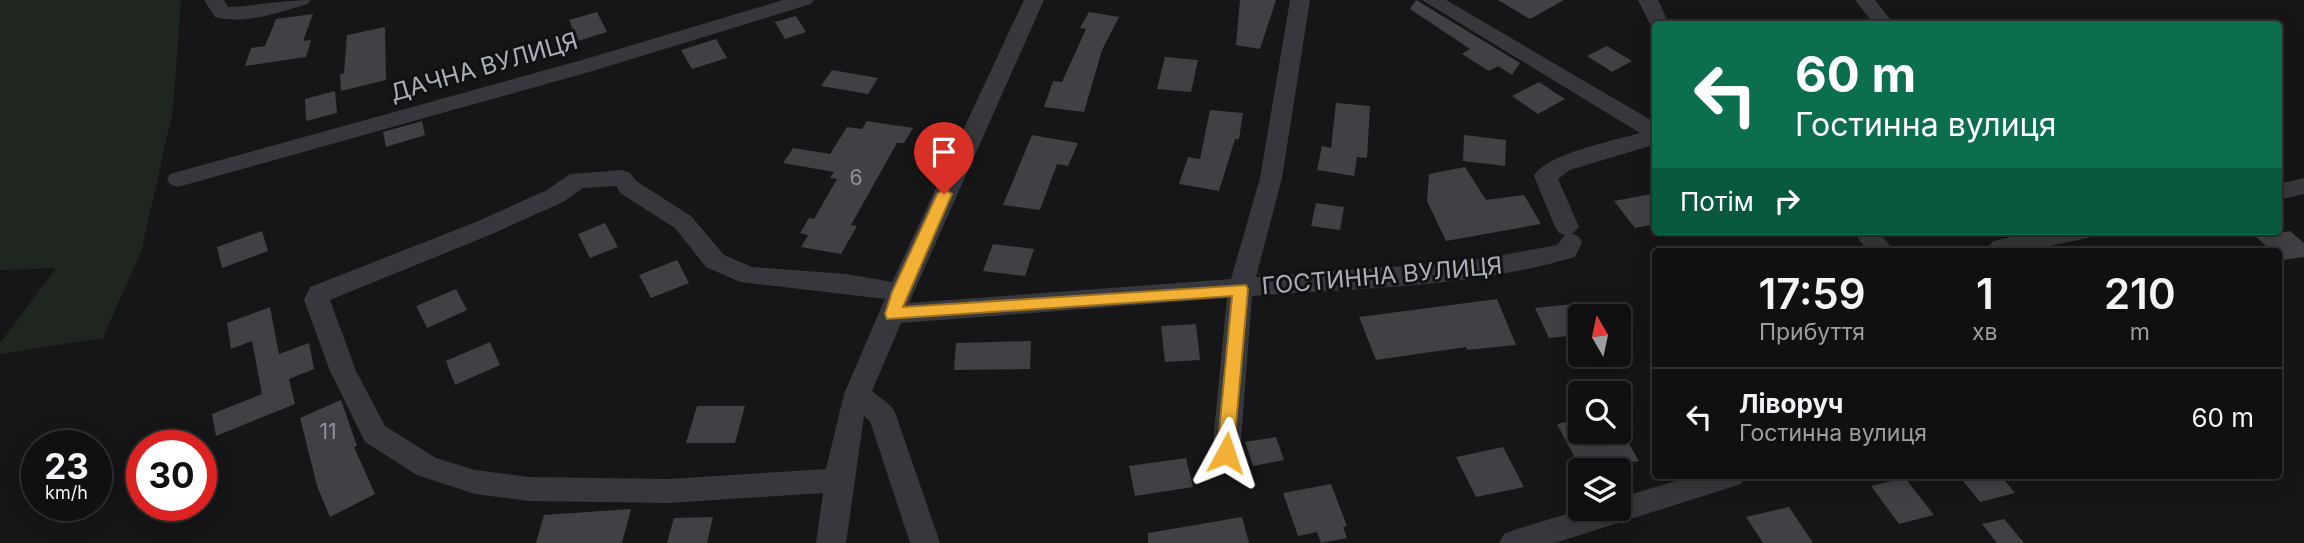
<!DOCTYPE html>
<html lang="uk">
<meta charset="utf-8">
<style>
:root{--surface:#101012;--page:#19191b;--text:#f1f3f6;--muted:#9c9d9f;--line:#303032}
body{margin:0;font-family:Inter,sans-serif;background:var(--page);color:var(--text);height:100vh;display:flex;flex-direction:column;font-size:26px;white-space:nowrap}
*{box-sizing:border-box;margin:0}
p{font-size:23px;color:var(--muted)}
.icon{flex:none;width:38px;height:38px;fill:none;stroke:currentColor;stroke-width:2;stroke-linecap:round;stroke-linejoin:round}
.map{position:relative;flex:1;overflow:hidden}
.sheet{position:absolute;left:1652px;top:248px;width:630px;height:231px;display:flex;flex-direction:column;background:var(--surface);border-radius:7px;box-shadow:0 4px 18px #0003,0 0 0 2px var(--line)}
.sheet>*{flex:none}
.banner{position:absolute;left:1652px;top:21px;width:630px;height:214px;border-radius:7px;box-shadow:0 4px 18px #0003,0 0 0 2px var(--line);background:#0b6e4f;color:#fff;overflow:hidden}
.needle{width:46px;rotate:351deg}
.controls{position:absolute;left:1568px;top:304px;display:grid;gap:14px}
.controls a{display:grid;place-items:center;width:63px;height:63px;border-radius:7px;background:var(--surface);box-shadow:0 4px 18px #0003,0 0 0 2px var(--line);font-size:35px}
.speed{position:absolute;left:21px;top:430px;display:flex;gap:14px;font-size:35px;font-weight:700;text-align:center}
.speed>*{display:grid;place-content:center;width:91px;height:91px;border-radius:50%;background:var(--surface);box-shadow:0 4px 18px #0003,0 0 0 2px var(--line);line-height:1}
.speed small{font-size:18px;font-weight:400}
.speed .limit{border:10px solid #d22;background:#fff;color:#111}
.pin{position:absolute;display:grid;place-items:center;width:60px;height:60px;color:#fff;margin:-72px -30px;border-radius:50% 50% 50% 0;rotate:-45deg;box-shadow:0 0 7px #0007}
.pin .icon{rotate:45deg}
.me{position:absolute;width:77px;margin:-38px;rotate:5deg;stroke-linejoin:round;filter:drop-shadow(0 0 5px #0008)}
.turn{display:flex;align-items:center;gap:24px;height:147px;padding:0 28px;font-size:32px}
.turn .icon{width:91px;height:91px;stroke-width:2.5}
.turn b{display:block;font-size:49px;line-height:60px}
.then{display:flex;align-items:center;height:66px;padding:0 28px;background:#0003;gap:14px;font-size:26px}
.eta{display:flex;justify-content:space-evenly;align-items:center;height:119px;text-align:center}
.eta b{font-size:42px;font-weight:600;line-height:49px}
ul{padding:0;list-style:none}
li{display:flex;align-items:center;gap:21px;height:98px;padding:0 28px;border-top:2px solid var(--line)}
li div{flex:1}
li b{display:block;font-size:26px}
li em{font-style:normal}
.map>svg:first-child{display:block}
</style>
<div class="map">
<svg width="2304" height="543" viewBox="0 0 2304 543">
<rect width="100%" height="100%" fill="#161618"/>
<polygon fill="#1e261f" points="0,0 181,0 173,110 142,249 103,338 0,354 0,343 56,268 0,270"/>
<g fill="#404145">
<polygon points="1240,0 1276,0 1260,49 1236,45"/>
<polygon points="1416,0 1520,63 1512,75 1498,66 1489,71 1462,54 1470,49 1410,9"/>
<polygon points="1498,0 1564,0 1530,19"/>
<polygon points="597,12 607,32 578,41 569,20"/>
<polygon points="1089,12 1119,17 1102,50 1084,112 1044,107 1053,81 1062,82 1086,29 1080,28"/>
<polygon points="313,14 303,41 311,40 306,57 245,66 251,48 265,46 276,19"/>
<polygon points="796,16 806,32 785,39 775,22"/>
<polygon points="385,27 386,80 341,91 340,74 344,73 347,35"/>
<polygon points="716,39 727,58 692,69 681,50"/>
<polygon points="1607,46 1632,61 1612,72 1587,56"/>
<polygon points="1165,57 1198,60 1191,92 1157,89"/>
<polygon points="832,70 878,78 868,94 821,86"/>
<polygon points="1539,82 1565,99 1538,114 1512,96"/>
<polygon points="335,91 337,113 306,121 305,99"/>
<polygon points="1336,103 1370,106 1367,158 1357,157 1354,176 1317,170 1322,146 1331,148"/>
<polygon points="1210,110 1243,113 1239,139 1235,139 1219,191 1179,184 1188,157 1200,159"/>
<polygon points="422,121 425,135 386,147 383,132"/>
<polygon points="867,121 913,128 904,143 897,143 851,225 857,226 841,254 801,247 808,235 800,233 809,218 814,219 837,179 830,178 834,172 783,163 793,148 830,154 847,127 862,129"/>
<polygon points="1032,135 1078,143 1068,166 1057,164 1040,210 1003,205"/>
<polygon points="1464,135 1506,140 1505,166 1463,161"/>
<polygon points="1465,167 1486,200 1524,195 1541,224 1446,241 1427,201 1429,174"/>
<polygon points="1651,194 1656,200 1656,224 1635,228 1614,201"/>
<polygon points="1316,203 1344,207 1340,230 1311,226"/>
<polygon points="605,223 618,247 590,258 578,234"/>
<polygon points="262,231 268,251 222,268 217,247"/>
<polygon points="2290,231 2304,243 2304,257 2283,260 2278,252 2273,252 2256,237"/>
<polygon points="993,244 1034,249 1025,276 983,271"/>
<polygon points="677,260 689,283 651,298 639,275"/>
<polygon points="456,289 467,310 427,328 416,306"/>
<polygon points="1497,299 1516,345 1467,350 1466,347 1376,360 1359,317"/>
<polygon points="1574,304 1580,318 1580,335 1549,338 1535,308"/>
<polygon points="270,307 279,354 309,343 314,369 289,379 295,404 216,436 212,414 262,394 252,341 231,349 227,323"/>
<polygon points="1196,324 1200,360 1165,362 1161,326"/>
<polygon points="1031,341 1030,369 954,370 956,343"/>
<polygon points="490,342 500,365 455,385 446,361"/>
<polygon points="341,400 357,446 354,447 375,494 330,517 317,486 300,418"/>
<polygon points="697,406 745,406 735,443 686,443"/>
<polygon points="1580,419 1580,432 1622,432 1639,461 1582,471 1557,424"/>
<polygon points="1276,437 1284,460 1253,466 1245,442"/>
<polygon points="1503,447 1524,487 1476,497 1456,457"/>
<polygon points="1186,458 1193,487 1135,496 1129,466"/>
<polygon points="1959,476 2001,476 2015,493 1980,502"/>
<polygon points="1905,478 1934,515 1899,524 1871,486"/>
<polygon points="1331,484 1347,526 1343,527 1347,538 1321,543 1317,532 1298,536 1283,493"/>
<polygon points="1789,507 1813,543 1763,543 1746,517"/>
<polygon points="631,509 622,543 536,543 544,515"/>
<polygon points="713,517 707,543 667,543 674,518"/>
<polygon points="1242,517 1249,543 1148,543 1148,533"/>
<polygon points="2004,519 2024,543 1997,543 1982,524"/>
</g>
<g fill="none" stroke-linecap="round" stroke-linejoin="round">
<g fill="#37383d" fill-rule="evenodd">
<path d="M 204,0 L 224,0 L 228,7 C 256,6 282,0 311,0 L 308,4 C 279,12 246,25 215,17 Z"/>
<polygon points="783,0 814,0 811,4 596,70 178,187 170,184 167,179 170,174 582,60"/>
<path d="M 1024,0 L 1044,0 L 909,303 L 1231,279 L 1260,178 L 1290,0 L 1310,0 L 1282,178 L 1256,277 L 1470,261 L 1557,245 L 1565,235 L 1559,233 L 1555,227 L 1534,176 C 1547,153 1614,141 1640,133 L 1422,0 L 1446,0 L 1656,123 L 1656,144 L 1570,170 L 1558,179 L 1579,227 L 1572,234 L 1578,236 L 1582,242 L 1575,257 C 1471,288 1359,288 1252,296 L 1240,453 L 1236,461 L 1226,465 L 1216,461 L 1212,453 L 1227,298 L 901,323 L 872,391 L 892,407 L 896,415 L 940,543 L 910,543 L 870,421 L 864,416 L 846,543 L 816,543 L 823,493 L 669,503 L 528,501 L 475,494 L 417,475 L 365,442 L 330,371 L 304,300 L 310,287 L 476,222 L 547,190 L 570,174 L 622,170 L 630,173 L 636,181 L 691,216 L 724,255 L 752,267 L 846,274 L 892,282 ZM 616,186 L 620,193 L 675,228 L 706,267 L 740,282 L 885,299 L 844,394 L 826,469 L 669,479 L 528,477 L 475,470 L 436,458 L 385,426 L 356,371 L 330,300 L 492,234 L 563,202 L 583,188 Z"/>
<polygon points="1638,0 1658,0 1669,24 1656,24 1656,29 1652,28"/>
<polygon points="1855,0 1875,0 1894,24 1874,24"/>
<polygon points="2304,178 2304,194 2278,200 2278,184"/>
<polygon points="1852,231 1878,231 1895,252 1869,252"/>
<polygon points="2040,231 2095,231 2091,237 2083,239 2020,252 1985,252 1993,241"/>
<polygon points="1692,476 1745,476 1741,484 1555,543 1499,543 1504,534 1514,530 1583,509 1619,509 1619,498"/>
</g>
</g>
<polygon fill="#f2b134" stroke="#9d7322" stroke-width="2" points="944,189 952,194 903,307 1246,285 1248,289 1233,459 1226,461 1217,453 1232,296 887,319 885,314 892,292 937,194"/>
<g text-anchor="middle" stroke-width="6" stroke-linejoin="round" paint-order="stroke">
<g font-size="21" fill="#8e929b">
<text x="856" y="185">6</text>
<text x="328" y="439">11</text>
</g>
<g font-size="24" fill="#a8adb8" stroke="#111113">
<text transform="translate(484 67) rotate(-16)" y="8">ДАЧНА ВУЛИЦЯ</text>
<text transform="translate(1382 276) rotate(-5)" y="8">ГОСТИННА ВУЛИЦЯ</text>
</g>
</g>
</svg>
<div class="controls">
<a><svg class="needle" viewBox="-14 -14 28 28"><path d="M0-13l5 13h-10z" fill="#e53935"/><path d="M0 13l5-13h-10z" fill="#9c9d9f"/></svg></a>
<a><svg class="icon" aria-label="search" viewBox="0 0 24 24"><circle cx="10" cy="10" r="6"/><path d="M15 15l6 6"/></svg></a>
<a><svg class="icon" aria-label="layers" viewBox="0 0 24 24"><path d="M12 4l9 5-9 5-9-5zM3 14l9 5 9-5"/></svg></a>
</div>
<div class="speed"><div>23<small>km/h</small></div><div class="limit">30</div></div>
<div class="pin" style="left:944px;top:194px;background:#d93025"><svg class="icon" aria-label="arrive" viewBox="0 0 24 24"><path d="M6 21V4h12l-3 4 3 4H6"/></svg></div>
<svg class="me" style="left:1226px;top:453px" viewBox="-20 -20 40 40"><path d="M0-17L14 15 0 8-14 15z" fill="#f2b134" stroke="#fff" stroke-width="4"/></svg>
<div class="banner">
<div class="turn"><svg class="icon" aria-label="left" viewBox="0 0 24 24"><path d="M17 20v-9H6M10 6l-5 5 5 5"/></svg><div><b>60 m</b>Гостинна вулиця</div></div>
<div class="then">Потім<svg class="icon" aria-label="right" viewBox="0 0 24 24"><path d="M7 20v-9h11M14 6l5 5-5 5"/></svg></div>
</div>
<section class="sheet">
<div class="eta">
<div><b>17:59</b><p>Прибуття</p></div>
<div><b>1</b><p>хв</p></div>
<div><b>210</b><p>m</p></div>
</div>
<ul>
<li><svg class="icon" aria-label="left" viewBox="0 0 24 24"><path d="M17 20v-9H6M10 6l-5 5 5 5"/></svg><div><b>Ліворуч</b><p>Гостинна вулиця</p></div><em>60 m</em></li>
</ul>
</section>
</div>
